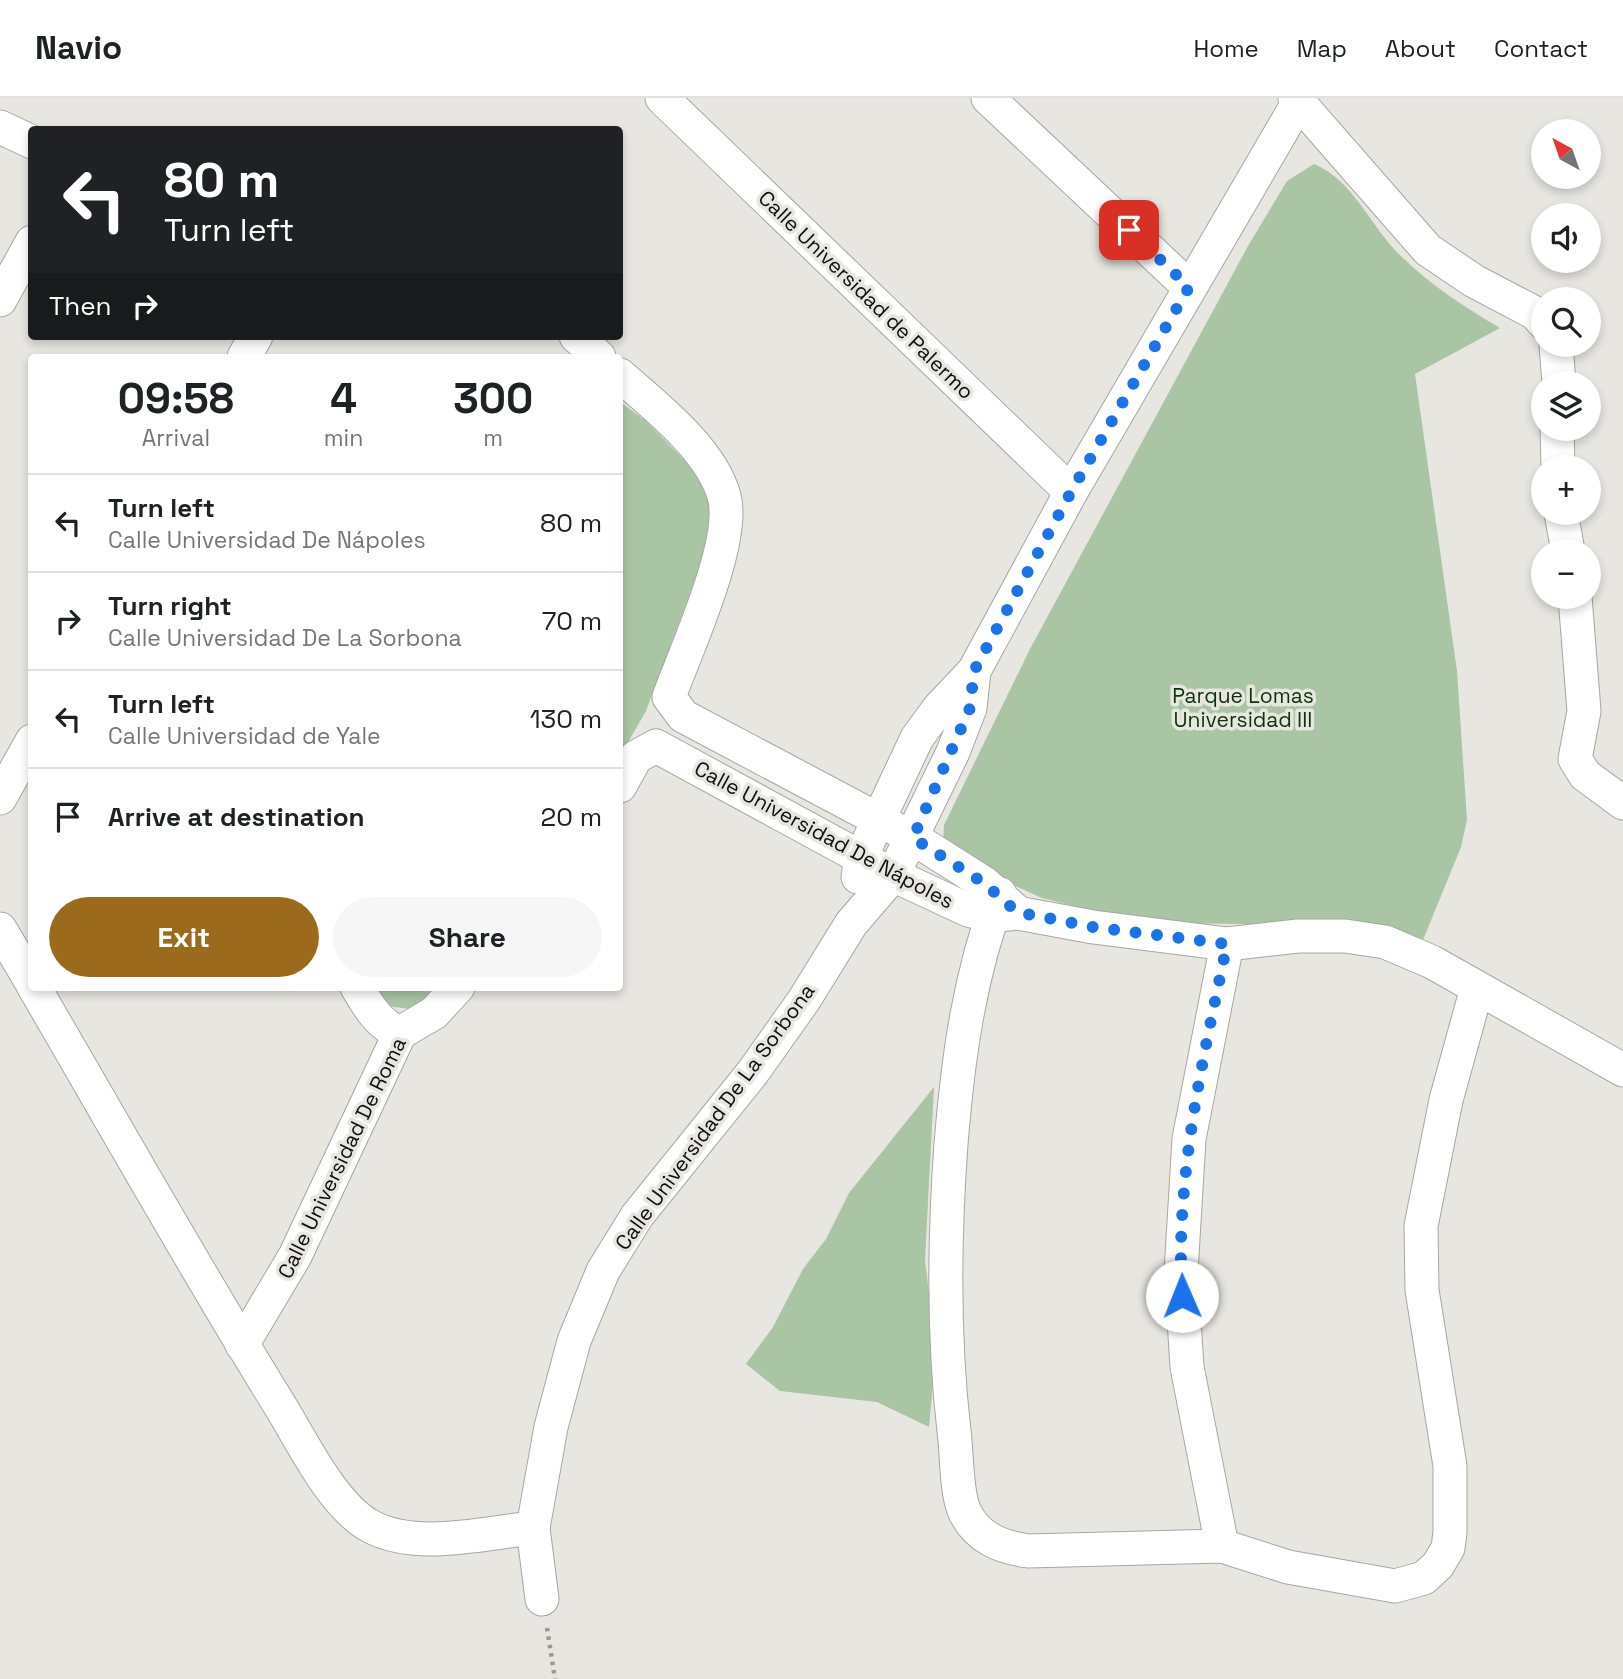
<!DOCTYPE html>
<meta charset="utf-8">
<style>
:root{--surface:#fff;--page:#f6f6f6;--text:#202124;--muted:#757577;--line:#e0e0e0;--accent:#9b6a1d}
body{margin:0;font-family:"Space Grotesk",sans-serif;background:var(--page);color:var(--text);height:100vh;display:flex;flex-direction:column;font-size:26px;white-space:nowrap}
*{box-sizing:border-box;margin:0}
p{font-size:23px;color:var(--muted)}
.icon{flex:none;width:38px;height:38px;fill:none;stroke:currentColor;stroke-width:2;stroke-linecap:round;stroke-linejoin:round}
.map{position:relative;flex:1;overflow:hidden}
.drawer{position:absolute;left:28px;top:256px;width:595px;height:637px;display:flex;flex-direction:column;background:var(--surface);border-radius:7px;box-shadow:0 4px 10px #0003}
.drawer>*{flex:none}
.banner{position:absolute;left:28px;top:28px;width:595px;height:214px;border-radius:7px;box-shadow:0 4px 10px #0003;background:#202124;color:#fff;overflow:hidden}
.needle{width:46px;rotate:320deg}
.fabs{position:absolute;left:1531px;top:21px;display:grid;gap:14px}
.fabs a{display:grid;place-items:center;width:70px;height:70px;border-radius:50%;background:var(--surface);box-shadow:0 4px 10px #0003;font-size:35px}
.pin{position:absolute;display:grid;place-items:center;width:60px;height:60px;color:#fff;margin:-30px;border-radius:14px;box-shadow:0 4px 10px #0006}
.me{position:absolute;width:77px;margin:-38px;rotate:359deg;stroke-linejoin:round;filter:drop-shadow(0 0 5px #0008)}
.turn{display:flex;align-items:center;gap:24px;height:147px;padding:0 21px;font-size:32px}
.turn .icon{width:91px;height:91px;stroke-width:2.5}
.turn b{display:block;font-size:49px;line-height:60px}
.then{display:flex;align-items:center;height:66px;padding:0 21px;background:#0003;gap:14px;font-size:26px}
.eta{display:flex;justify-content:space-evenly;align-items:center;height:119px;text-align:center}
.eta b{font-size:42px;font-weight:700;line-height:49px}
.action{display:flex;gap:14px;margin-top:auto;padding:14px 21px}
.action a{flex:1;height:80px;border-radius:42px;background:var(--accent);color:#fff;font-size:28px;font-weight:700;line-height:80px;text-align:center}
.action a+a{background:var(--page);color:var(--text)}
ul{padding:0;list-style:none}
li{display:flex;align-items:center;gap:21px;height:98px;padding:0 21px;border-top:2px solid var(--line)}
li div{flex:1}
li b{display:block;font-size:26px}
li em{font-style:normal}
header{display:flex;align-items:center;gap:42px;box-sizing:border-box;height:98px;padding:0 35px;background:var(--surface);border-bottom:2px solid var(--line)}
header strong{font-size:33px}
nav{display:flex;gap:38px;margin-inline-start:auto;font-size:24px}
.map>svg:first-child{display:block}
</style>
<header>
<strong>Navio</strong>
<nav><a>Home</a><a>Map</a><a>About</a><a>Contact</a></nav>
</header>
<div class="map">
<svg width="1623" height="1581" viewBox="0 0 1623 1581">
<rect width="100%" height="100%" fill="#e7e6e1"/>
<g fill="#a9c5a4">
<path d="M 1314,66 C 1355,83 1371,131 1403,160 C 1432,188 1466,210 1500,230 L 1415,276 L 1457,573 L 1467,722 L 1461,749 L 1423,842 L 1356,822 L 1254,826 L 1142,825 L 1042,800 L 975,770 L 943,745 L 944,727 L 1030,551 L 1248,148 L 1287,83 Z"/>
<polygon points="620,304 646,323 717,395 717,423 646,613 620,658"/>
<polygon points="375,889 443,889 419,912 387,908"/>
<polygon points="934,989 925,1162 936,1253 929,1329 877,1304 780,1293 746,1266 773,1229 803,1171 826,1141 849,1095"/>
</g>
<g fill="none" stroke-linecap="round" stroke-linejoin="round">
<defs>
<g id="minor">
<polyline points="662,0 1071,394"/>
<polyline points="988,0 1189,189"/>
<polyline points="1295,0 1428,152 1474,183 1535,215 1544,225"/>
<polyline points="0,29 32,44"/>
<polyline points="0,202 32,144"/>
<polyline points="576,238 599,259"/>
<polyline points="1556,247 1559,285"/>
<polyline points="244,259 256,238"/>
<path d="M 620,277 C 655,308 711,351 724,398 C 737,443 685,554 669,599 L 683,618 L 913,740 L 984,785 L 1016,813"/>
<polyline points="1557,331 1558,369"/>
<polyline points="1561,415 1568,453"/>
<polyline points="1575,499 1584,613 1575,661 1585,677 1623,705"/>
<polyline points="620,688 636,659 656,648 893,777 968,812 991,818 1017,815 1093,829 1227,846 1298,838 1345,838 1385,844 1432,864 1623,972"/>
<polyline points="0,700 32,643"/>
<polyline points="858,779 861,759 917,640 939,610 974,573 1071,394 1301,0"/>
<path d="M 1000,796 C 969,878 958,960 951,1046 C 944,1142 943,1238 954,1333 C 957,1355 956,1393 964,1412 C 976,1440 1001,1449 1028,1453 L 1222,1448 L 1288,1469 L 1395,1488 L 1424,1480 L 1438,1467 L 1448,1450 L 1450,1434 L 1450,1368 L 1422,1192 L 1421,1128 L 1446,1002 L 1477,890"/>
<polyline points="0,831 32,885"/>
<path d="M 34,889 C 115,1028 194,1169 279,1306 C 302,1343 332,1407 370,1428 C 416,1453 483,1435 533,1430"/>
<path d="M 357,889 C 368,908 379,927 400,935"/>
<polyline points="242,1247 295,1158 400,935 434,915 458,889"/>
<polyline points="1222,1448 1187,1269 1181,1174 1189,1041 1227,846"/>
<polyline points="542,1501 533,1430 551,1329 574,1243 603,1173 637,1118 753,974 804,902 851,826 893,777 953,654 970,610 974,573"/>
</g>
</defs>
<use href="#minor" stroke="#a7a7a1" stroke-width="35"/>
<polyline stroke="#9a9995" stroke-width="4.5" stroke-dasharray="3.5 5" stroke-linecap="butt" points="547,1530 555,1581"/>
<use href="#minor" stroke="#fff" stroke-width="33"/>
</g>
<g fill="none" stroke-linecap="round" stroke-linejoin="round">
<path stroke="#1a73e8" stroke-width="12" stroke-dasharray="0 21.6" d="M 1129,132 L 1189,189 L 1071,394 L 974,573 L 970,610 L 913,740 L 984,785 L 1017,814 L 1093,829 L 1227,846 C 1203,961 1175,1080 1182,1198"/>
</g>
<g text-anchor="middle" stroke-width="7" stroke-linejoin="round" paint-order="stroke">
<g font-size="21" fill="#0f0f0d" stroke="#e7e6e1">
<text transform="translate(866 197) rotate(44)" y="7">Calle Universidad de Palermo</text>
<text transform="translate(824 737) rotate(28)" y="7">Calle Universidad De Nápoles</text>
<text transform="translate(715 1019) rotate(-54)" y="7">Calle Universidad De La Sorbona</text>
<text transform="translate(342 1060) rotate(-64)" y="7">Calle Universidad De Roma</text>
</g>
<g font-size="21" fill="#0c3505" stroke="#e7e6e1">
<text x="1243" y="605">Parque Lomas<tspan x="1243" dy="24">Universidad III</tspan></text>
</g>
</g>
</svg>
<div class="fabs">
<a><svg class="needle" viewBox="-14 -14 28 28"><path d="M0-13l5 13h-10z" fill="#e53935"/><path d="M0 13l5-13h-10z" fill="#757577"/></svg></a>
<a><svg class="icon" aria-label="sound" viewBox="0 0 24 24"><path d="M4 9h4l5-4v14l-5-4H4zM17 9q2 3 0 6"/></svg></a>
<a><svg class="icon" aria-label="search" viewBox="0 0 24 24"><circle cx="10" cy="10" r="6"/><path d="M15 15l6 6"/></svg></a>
<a><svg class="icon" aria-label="layers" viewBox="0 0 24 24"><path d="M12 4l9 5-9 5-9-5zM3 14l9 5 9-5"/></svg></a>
<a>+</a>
<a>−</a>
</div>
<div class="pin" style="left:1129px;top:132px;background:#d93025"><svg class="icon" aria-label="arrive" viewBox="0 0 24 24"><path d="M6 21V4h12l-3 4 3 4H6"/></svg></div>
<svg class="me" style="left:1182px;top:1198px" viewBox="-20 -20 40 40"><circle r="19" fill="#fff"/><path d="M0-13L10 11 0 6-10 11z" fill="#1a73e8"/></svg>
<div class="banner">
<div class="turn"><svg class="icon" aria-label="left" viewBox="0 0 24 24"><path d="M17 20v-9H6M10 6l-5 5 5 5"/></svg><div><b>80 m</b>Turn left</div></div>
<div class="then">Then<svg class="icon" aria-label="right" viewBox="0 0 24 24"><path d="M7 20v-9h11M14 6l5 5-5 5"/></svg></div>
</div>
<section class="drawer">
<div class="eta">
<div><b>09:58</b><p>Arrival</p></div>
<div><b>4</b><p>min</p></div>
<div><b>300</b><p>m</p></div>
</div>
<ul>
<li><svg class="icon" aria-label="left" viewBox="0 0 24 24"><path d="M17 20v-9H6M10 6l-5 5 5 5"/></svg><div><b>Turn left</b><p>Calle Universidad De Nápoles</p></div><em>80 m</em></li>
<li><svg class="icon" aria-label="right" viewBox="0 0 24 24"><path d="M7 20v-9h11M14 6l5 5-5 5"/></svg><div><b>Turn right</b><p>Calle Universidad De La Sorbona</p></div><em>70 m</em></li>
<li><svg class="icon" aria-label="left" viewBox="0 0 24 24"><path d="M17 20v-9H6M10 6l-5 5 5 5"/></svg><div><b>Turn left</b><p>Calle Universidad de Yale</p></div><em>130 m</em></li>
<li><svg class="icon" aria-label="arrive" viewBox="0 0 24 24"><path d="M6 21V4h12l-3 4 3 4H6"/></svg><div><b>Arrive at destination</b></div><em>20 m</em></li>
</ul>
<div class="action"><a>Exit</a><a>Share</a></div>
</section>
</div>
